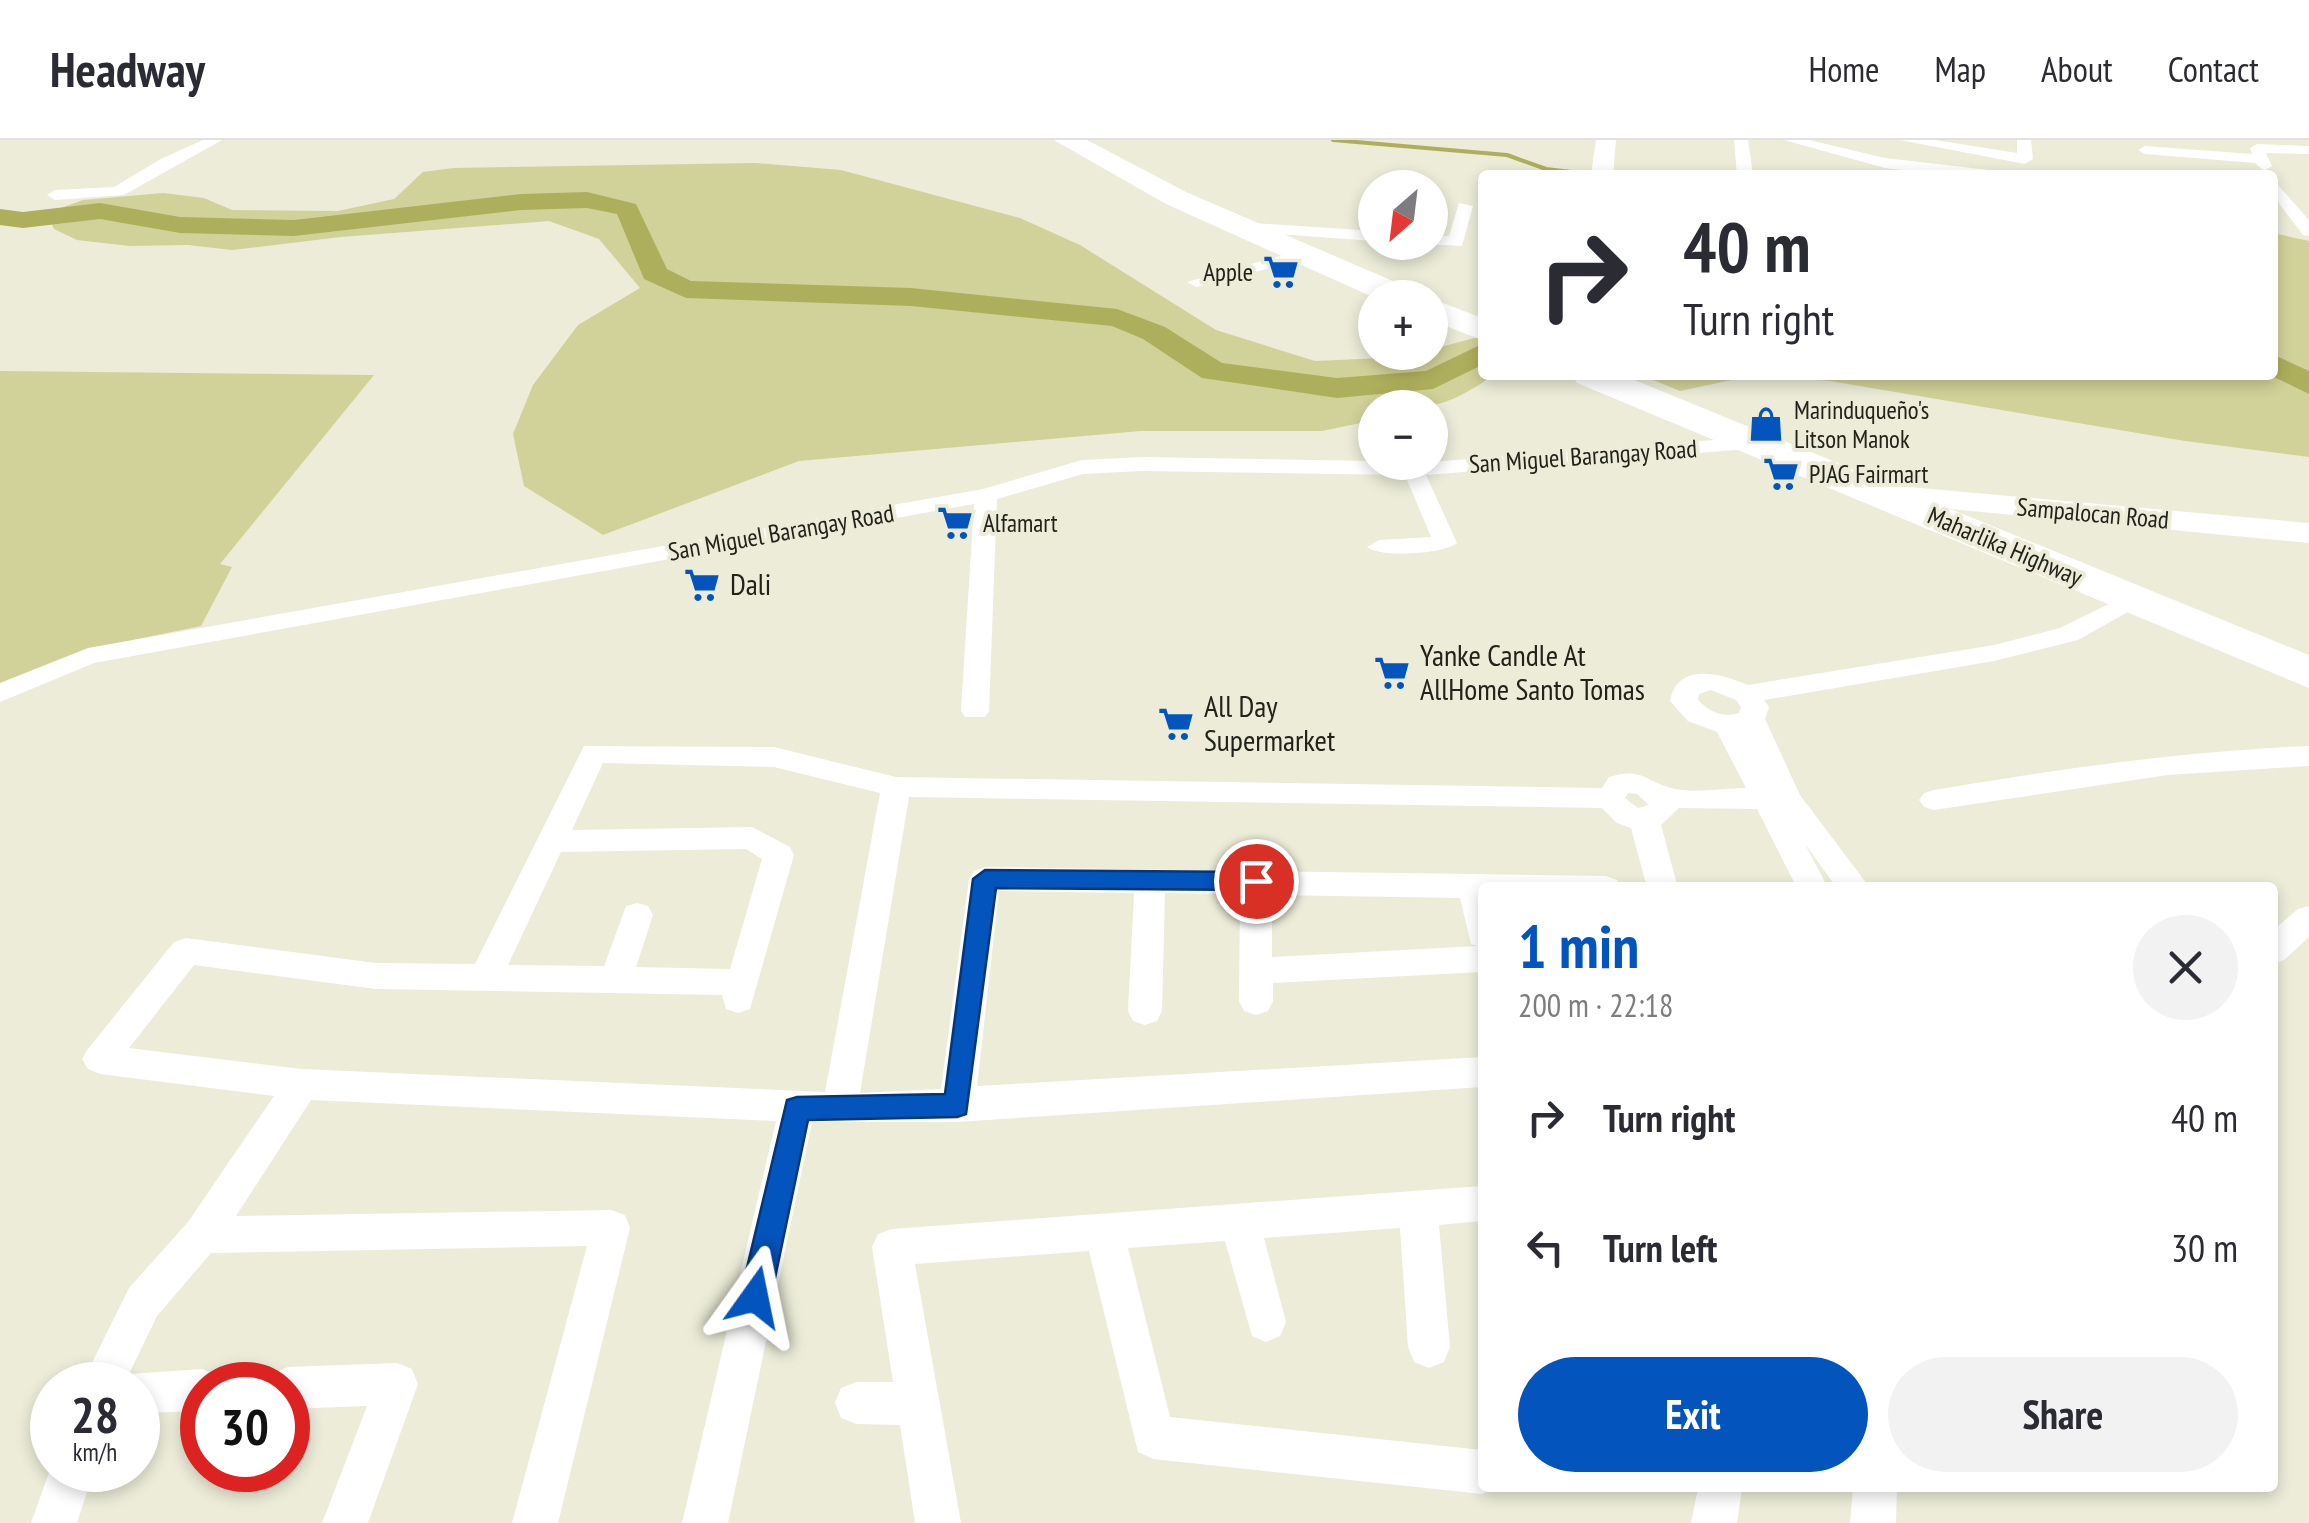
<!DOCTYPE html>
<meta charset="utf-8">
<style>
:root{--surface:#fff;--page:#f2f2f3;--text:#2b2b33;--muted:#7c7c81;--line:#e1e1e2;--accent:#0454be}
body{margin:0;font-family:"PT Sans Narrow",sans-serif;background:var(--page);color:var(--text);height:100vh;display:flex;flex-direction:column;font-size:38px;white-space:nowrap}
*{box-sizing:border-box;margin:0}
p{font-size:32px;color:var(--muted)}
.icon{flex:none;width:55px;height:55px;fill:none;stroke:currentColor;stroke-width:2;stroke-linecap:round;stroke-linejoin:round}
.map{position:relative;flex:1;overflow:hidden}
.side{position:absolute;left:1478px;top:742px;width:800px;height:610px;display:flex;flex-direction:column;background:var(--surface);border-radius:10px;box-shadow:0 5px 15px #0003}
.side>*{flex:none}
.guide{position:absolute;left:1478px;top:30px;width:800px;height:210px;border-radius:10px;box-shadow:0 5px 15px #0003;background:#fff;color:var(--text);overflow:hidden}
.needle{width:65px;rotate:208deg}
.tools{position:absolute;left:1358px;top:30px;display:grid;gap:20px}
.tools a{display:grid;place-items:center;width:90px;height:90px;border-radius:50%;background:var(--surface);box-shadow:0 5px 15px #0003;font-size:50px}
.speed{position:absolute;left:30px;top:1222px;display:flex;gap:20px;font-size:50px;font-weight:700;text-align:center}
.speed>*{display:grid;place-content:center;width:130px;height:130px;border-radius:50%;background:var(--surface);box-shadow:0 5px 15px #0003;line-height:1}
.speed small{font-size:25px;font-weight:400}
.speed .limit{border:15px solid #d22;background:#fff;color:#111}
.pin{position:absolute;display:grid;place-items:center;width:85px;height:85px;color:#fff;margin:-42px;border:5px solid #fff;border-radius:50%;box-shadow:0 2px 10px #0007}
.me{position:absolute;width:110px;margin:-55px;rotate:12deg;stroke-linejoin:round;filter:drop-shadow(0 0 8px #0008)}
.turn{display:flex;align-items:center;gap:35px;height:210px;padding:0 40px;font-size:45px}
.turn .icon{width:130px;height:130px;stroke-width:2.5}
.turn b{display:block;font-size:70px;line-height:85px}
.round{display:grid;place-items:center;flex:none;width:105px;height:105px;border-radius:52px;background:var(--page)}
.summary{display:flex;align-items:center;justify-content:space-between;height:170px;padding:0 40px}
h1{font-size:60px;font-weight:800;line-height:75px;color:var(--accent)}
.cta{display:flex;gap:20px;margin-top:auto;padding:20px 40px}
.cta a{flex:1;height:115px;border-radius:60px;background:var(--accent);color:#fff;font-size:40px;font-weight:800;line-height:115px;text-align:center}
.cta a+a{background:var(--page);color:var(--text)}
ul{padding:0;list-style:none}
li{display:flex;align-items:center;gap:30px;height:130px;padding:0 40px}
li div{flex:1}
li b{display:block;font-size:38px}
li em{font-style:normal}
header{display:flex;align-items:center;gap:60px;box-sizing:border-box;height:140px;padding:0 50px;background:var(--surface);border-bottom:2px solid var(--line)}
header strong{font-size:48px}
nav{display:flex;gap:55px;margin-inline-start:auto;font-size:35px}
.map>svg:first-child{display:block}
</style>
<header>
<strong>Headway</strong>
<nav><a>Home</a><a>Map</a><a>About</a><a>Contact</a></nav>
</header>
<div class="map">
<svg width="2309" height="1383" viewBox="0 0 2309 1383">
<rect width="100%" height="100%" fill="#ececd9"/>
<g fill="#d1d29a">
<path d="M 756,23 L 841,30 L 1020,78 L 1080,105 L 1216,190 L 1315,221 L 1403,217 L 1482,196 L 1482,235 L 1494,235 C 1443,269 1436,267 1375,268 L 1375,280 L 1322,291 L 1141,291 L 799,321 L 603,395 L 524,346 L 513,294 L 533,245 L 578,185 L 640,148 L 599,99 L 549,81 L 341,97 L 232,110 L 188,105 L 130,106 L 77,100 L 54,89 L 47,73 L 83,60 L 163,53 L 204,58 L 232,70 L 338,71 L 394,59 L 423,32 L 453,28 Z"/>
<polygon points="2273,93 2309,101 2309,317 2185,301 1830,241 1755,235 1680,251 1641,235 2272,235"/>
<polygon points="0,231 374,235 220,424 232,427 201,486 89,509 0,544"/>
</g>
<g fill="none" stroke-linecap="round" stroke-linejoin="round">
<polyline stroke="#aeaf5c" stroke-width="4" points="1333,0 1507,15 1546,29 1597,35"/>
<g fill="#aeaf5c" fill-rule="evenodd">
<polygon points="587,52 636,64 667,129 691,141 911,148 1117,169 1165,187 1222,223 1337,238 1426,231 1482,204 1482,225 1433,249 1337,258 1202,238 1143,199 1112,186 911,166 686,158 644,139 617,74 587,68 521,70 294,96 180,93 100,79 23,88 0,85 0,69 23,72 100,63 180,77 294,80 521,54"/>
<polygon points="2272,214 2309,231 2309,254 2270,235"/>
</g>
<g fill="#fff" fill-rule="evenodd">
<polygon points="203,0 222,0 124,55 55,60 47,55 55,50 114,47 161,19"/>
<polygon points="1734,0 1748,0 1753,35 1737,35"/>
<polygon points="1784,0 1809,0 1885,18 1989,30 1997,35 1949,35 1885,28"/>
<polygon points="1900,0 1935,0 2017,13 2017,0 2031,0 2033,19 2025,24"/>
<polygon points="2257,4 2309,6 2309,14 2266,13 2272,26 2264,31 2255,23 2145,14 2138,10 2145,6 2252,14 2250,8"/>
<polygon points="2272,38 2309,80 2309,96 2303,95 2272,54"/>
<polygon points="1459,63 1473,66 1462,106 1424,104 1430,102 1430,95 1449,96"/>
<polygon points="1239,82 1375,91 1375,101 1233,91 1233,83"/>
<polygon points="1301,110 1310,115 1307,119 1196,147 1187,142"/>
<path d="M 1752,297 L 1760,298 L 1763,303 L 1760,308 L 1426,335 L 1457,403 C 1445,414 1379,418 1367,407 L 1379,400 L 1431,397 L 1405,335 L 1142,331 L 1083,334 L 997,359 L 989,571 L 985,577 L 965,577 L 961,571 L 974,364 L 94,523 L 0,562 L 0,543 L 88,508 L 983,349 L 1082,320 L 1142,317 L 1430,322 Z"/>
<path d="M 2133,452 L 2142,454 L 2145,459 L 2142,464 L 2078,500 L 1994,521 L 1764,560 L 1769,567 L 1765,579 L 1800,655 L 1870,748 L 1837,748 L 1805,704 L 1828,748 L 1797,748 L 1757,669 L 1679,668 L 1661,685 L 1678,748 L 1647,748 L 1631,688 L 1617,683 L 1602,668 L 909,657 L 860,953 L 941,949 L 969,739 L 974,731 L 985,727 L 1606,736 L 1617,740 L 1621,748 L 1482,748 L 1482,832 L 1273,843 L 1273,861 L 1268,871 L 1256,875 L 1244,871 L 1239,861 L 1240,754 L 1165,753 L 1162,871 L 1157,881 L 1145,885 L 1133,881 L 1128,871 L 1134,753 L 999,751 L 977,946 L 1482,917 L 1482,947 L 957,982 L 812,982 L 728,1383 L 682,1383 L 776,981 L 311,960 L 236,1076 L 611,1070 L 625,1075 L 630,1088 L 558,1383 L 512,1383 L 587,1106 L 211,1113 L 157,1176 L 129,1234 L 202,1229 L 217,1235 L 221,1245 L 202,1245 L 202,1271 L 138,1273 L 138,1245 L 81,1245 L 129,1148 L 188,1082 L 274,956 L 100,934 L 88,929 L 82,919 L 88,909 L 174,802 L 186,798 L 376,823 L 475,824 L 584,606 L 774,607 L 896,637 L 1602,648 L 1609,637 C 1642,627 1645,641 1671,648 C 1693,654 1724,648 1746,648 L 1717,592 L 1688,581 L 1670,561 C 1678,521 1721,534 1748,545 L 1994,505 L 2060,488 ZM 1711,550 L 1736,560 L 1741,567 L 1739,573 C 1722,578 1710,572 1698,560 L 1699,554 ZM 603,623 L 774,627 L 880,653 L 825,952 L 302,929 L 129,908 L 194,825 L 376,849 L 722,855 L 726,869 L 738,873 L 750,869 L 794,715 L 790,707 L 752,687 L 572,690 ZM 1628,653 L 1637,654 L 1649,665 L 1638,668 L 1625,658 ZM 746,709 L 762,719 L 730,829 L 636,827 L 653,775 L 648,766 L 637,763 L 626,766 L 604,826 L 508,825 L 561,712 ZM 1272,755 L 1460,758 L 1471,804 L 1478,806 L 1272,817 Z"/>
<path d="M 2309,606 L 2309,626 L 2168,635 L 1934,670 L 1924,667 L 1919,660 L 1924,653 L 1934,650 C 2059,629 2183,611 2309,606 Z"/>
<polygon points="2309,766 2309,797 2284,820 2272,824 2272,791 2298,769"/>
<polygon points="1482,1046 1482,1081 1439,1085 1450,1207 1444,1222 1429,1228 1414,1222 1408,1207 1400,1088 1264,1098 1286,1182 1280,1196 1266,1202 1252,1196 1225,1101 1128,1108 1170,1277 1482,1310 1482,1348 1498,1348 1482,1354 1153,1319 1138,1312 1089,1111 915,1124 961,1383 915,1383 900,1285 856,1284 841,1278 835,1263 841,1248 856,1242 893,1242 872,1107 878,1094 892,1089"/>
<polygon points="397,1223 412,1229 418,1244 368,1383 322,1383 367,1266 288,1269 288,1245 268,1245 273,1233 288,1227"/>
<polygon points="52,1324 52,1330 94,1330 77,1383 31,1383"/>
<polygon points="1698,1348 1742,1348 1737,1383 1691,1383"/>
<polygon points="1853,1348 1897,1348 1896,1383 1850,1383"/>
</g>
<g fill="#fff" fill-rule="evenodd">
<polygon points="1596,0 1616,0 1613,35 1591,35"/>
<polygon points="1877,344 2309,383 2309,403 1866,361 1861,354 1866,347"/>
</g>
<g fill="#fff" fill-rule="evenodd">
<polygon points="1054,0 1087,0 1186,52 1416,151 1420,158 1375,158 1166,64"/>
<polygon points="1430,158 1482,178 1482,200 1430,180"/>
<polygon points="1572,235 1622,235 2309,515 2309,548 1577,243"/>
</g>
</g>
<polygon fill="#0454be" stroke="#03377c" stroke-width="2.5" points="985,730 1256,732 1267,741 1256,750 996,748 966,974 957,977 808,980 771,1157 766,1167 755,1172 744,1167 740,1157 787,960 797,957 945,954 973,739"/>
<defs>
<symbol id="supermarket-bare" viewBox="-9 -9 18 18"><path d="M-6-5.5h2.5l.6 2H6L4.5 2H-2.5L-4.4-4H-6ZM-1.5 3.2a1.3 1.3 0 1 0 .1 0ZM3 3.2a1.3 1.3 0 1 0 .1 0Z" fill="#0454be" stroke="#ececd9" stroke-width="2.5" paint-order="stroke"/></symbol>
<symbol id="shop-bare" viewBox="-9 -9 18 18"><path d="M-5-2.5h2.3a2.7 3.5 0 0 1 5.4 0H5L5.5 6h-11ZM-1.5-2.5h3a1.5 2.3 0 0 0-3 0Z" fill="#0454be" stroke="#ececd9" stroke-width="2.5" paint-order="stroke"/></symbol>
</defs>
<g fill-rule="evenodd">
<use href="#supermarket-bare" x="1256" y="107" width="50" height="50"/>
<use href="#shop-bare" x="1741" y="259" width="50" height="50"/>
<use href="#supermarket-bare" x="1756" y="309" width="50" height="50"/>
<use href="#supermarket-bare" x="930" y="358" width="50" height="50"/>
<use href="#supermarket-bare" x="677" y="420" width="50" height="50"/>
<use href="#supermarket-bare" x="1367" y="508" width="50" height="50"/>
<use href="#supermarket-bare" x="1151" y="559" width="50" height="50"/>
</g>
<g text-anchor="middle" stroke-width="8" stroke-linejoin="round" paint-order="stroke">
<g font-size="25" fill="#22221b" stroke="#ececd9" text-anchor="start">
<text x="1253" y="141" text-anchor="end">Apple</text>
<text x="1794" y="279">Marinduqueño's<tspan x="1794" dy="29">Litson Manok</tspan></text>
<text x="1809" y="343">PJAG Fairmart</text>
<text x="983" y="392">Alfamart</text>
</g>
<g font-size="25" fill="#22221b" stroke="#ececd9">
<text transform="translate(1583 316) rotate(-4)" y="9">San Miguel Barangay Road</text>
<text transform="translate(2093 373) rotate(5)" y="9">Sampalocan Road</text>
<text transform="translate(781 392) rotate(-10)" y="9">San Miguel Barangay Road</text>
<text transform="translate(2005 406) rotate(23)" y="9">Maharlika Highway</text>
</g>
<g font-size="30" fill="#22221b" stroke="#ececd9" text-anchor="start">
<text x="730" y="455">Dali</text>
<text x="1420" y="526">Yanke Candle At<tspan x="1420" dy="34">AllHome Santo Tomas</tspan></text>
<text x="1204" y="577">All Day<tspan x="1204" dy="34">Supermarket</tspan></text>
</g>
</g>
</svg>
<div class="tools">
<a><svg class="needle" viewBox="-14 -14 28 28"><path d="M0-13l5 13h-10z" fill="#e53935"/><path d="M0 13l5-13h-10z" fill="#7c7c81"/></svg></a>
<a>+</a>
<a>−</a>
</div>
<div class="speed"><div>28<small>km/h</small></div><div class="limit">30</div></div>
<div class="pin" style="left:1256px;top:741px;background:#d93025"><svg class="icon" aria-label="arrive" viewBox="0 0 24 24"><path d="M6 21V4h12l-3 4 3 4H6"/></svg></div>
<svg class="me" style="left:755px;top:1157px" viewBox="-20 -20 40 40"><path d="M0-17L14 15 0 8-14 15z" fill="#0454be" stroke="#fff" stroke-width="4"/></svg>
<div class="guide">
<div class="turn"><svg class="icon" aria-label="right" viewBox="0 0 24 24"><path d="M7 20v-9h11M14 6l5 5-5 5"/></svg><div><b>40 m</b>Turn right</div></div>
</div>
<section class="side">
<div class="summary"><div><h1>1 min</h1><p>200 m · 22:18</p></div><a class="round"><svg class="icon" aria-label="close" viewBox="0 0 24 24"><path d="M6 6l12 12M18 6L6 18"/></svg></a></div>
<ul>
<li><svg class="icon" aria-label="right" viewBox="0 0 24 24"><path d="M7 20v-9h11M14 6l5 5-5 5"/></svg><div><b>Turn right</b></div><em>40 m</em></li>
<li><svg class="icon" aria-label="left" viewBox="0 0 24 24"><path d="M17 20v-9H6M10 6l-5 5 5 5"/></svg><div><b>Turn left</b></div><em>30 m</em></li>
</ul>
<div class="cta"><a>Exit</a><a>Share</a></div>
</section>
</div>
